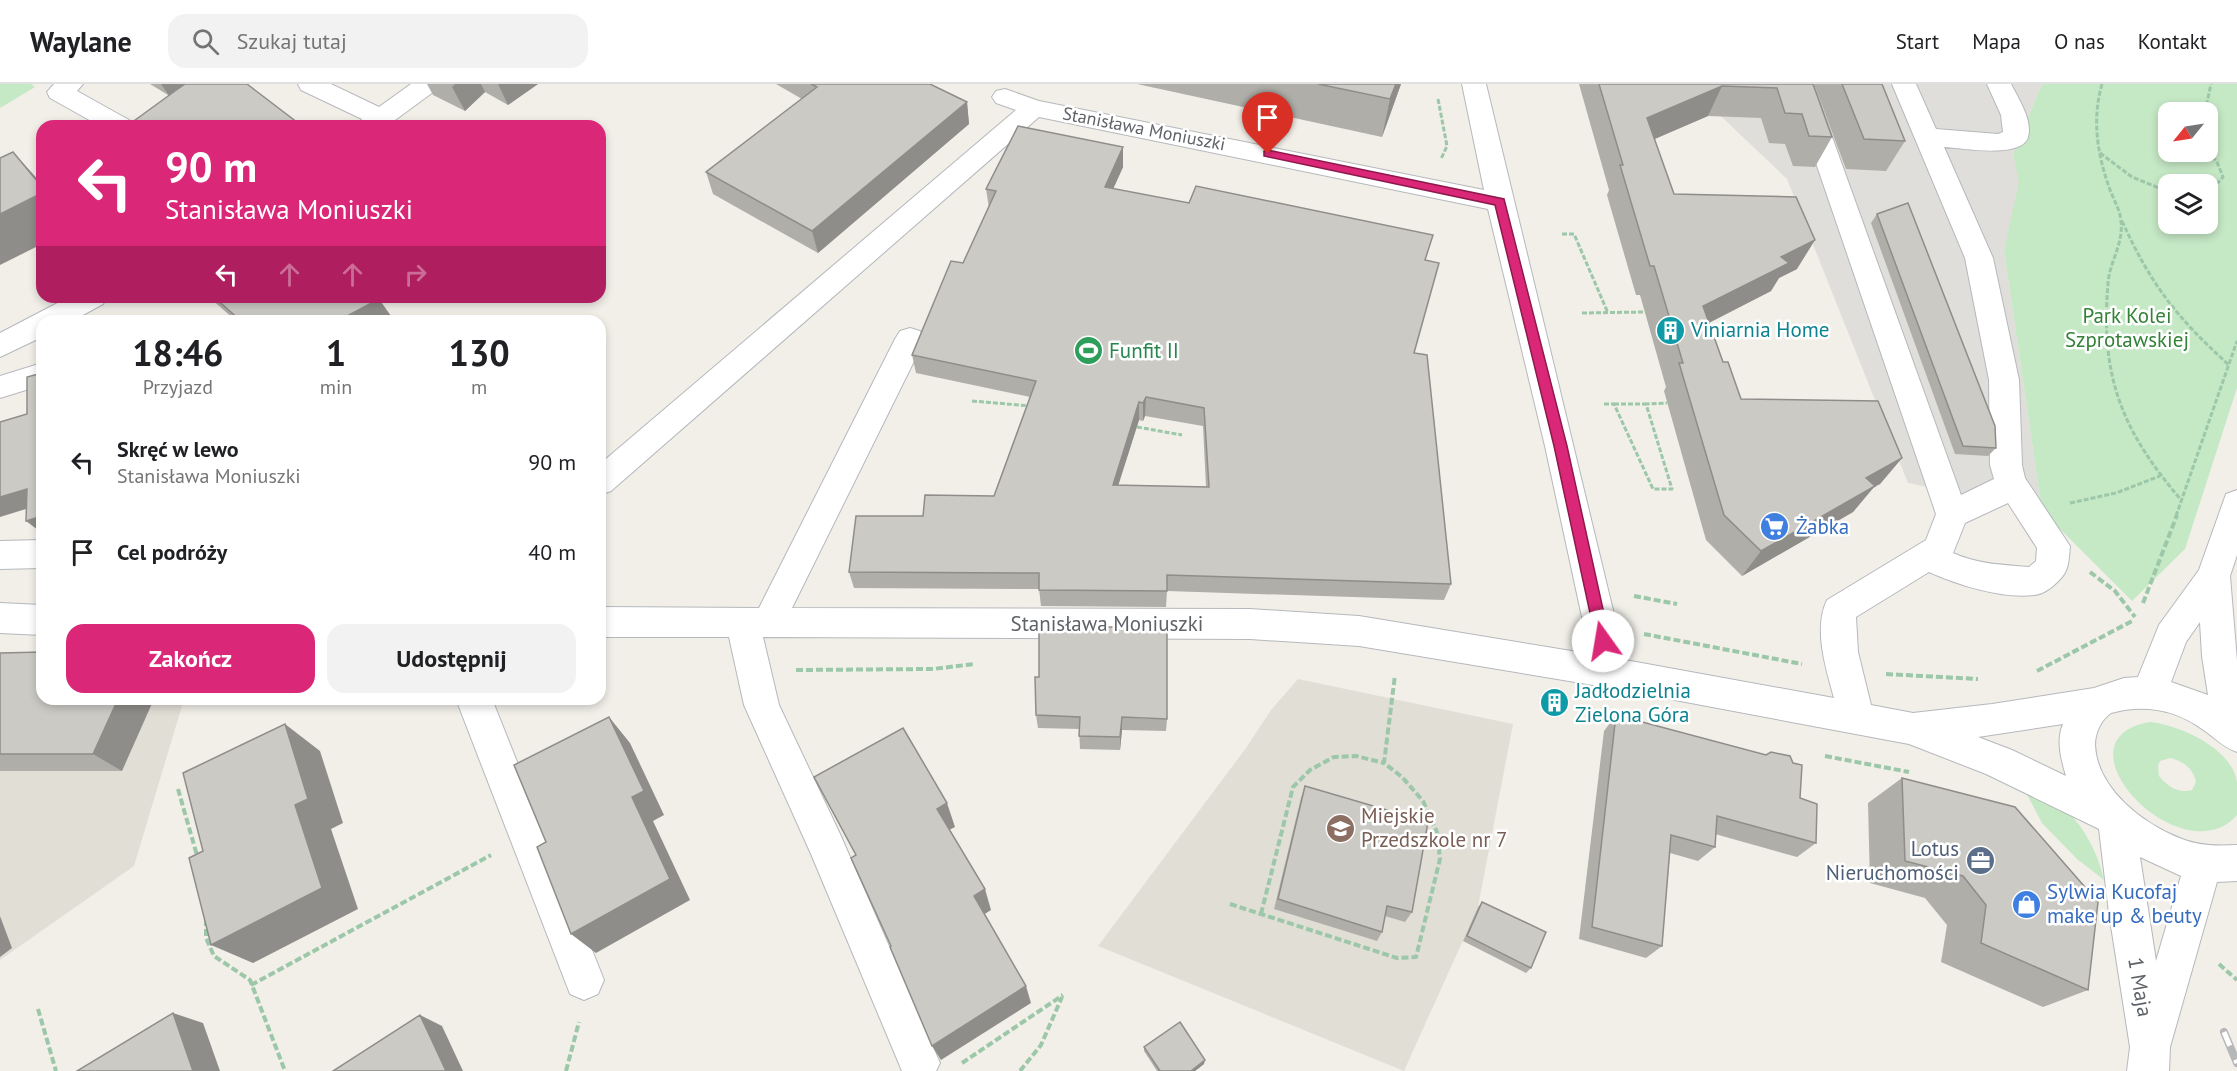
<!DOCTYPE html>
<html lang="pl">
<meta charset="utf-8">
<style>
:root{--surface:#fff;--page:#f2f2f2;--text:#202124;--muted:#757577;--line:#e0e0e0;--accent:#db2777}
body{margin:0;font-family:"PT Sans",sans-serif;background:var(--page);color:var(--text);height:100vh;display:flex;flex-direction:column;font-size:22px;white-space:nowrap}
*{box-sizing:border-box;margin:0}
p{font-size:20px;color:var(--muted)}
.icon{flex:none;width:33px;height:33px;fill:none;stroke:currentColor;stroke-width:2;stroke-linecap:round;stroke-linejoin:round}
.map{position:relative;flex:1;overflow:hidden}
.panel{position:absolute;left:36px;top:231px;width:570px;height:390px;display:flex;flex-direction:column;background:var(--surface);border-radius:18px;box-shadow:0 3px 9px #0003}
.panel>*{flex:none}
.top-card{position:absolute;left:36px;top:36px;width:570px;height:183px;border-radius:18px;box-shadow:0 3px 9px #0003;background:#db2777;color:#fff;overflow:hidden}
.needle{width:39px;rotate:240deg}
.fabs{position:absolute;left:2158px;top:18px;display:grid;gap:12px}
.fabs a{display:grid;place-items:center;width:60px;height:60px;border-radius:12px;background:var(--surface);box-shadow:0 3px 9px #0003;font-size:30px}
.pin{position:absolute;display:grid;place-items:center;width:51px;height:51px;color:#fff;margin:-62px -26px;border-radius:50% 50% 50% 0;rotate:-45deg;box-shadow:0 0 6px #0007}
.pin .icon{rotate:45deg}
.me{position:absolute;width:66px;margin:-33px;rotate:347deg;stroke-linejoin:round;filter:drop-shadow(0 0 4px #0008)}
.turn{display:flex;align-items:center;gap:21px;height:126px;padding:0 30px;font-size:27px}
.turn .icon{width:78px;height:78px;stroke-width:2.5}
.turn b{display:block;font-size:42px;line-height:51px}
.lanes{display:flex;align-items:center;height:57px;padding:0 30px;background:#0003;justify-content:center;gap:30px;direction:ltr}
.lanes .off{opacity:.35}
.eta{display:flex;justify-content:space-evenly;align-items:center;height:102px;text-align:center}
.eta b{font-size:36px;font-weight:700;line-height:42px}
.primary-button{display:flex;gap:12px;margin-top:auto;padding:12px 30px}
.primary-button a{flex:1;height:69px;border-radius:18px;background:var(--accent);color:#fff;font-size:24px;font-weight:700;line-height:69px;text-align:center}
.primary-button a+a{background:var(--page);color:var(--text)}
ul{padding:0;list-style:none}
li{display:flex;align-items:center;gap:18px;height:90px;padding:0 30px}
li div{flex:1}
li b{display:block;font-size:22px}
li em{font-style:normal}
header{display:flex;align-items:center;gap:36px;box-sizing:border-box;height:84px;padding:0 30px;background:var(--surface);border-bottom:2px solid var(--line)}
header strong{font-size:28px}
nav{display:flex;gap:33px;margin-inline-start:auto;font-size:21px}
.search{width:420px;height:54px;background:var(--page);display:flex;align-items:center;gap:15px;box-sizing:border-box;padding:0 21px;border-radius:18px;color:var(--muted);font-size:22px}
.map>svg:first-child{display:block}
</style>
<header>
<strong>Waylane</strong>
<div class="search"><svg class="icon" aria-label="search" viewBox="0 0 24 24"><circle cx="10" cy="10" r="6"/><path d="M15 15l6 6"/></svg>Szukaj tutaj</div>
<nav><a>Start</a><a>Mapa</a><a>O nas</a><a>Kontakt</a></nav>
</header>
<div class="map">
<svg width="2237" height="987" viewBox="0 0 2237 987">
<rect width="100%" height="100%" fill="#f1efe8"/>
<polygon fill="#e0deda" points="1687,0 2042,0 2013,70 2020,98 2004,166 2042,427 1908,399 1787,95"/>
<g fill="#e1ded6">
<polygon points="0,588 42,615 184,615 134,782 0,876"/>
<polygon points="1298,595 1513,640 1478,823 1404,987 1098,862 1246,664 1271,626"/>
</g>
<g fill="#c5e8c5" fill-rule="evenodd">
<polygon points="0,0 31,0 35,3 0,24"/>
<path d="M 2042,0 L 2237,0 L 2237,304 L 2185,465 L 2132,517 L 2042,427 L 2004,166 L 2019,98 L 2013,70 ZM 2169,28 L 2208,28 L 2208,68 L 2169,68 ZM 2169,100 L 2208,100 L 2208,140 L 2169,140 Z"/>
<path d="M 2150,638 C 2179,641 2232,664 2237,698 C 2237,708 2237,720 2237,731 C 2182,794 2049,655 2150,638 ZM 2170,674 C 2183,677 2193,684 2196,698 L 2192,706 C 2178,710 2167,702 2159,692 L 2158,681 L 2160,677 Z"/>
<path d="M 2021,699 C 2035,707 2054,715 2066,726 C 2086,745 2098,770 2104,796 L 2077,775 L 2042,739 Z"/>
</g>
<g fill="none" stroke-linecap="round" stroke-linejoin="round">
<defs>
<g id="minor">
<polygon points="54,0 83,0 77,7 129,36 133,42 100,42 50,14 47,8"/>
<polygon points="298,0 331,0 379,23 411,0 439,0 436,6 387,42 357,42 362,35 301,6"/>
<path d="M 1462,0 L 1486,0 L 1625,576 L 1834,614 C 1826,585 1813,545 1827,516 L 1926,456 L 1936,430 L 1789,0 L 1813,0 L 1961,411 L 1994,395 L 1990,381 L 1989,296 L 1965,174 L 1892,0 L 1916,0 L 1936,45 L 1998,50 L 2003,48 L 2001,31 L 1987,0 L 2011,0 C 2018,14 2033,36 2028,53 C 2022,75 1961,64 1944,63 L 1993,174 L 2019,296 L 2022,381 L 2025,394 L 2070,462 C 2069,473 2069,485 2062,493 C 2055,501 2045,510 2034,511 C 2002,515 1958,501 1929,488 L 1856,533 L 1858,568 L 1871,621 L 1913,629 L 1992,620 L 2094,604 L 2124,594 L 2138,593 L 2159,541 L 2199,486 L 2226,410 L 2237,406 L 2237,471 L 2230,492 L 2237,577 L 2237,668 C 2223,663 2214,653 2202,645 C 2175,625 2142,620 2111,629 C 2101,636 2095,649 2095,661 C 2097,705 2143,740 2182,755 C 2200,762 2218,762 2237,761 L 2237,797 L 2217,798 L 2170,963 L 2169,987 L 2127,987 L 2130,963 L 2109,829 L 2099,745 L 1986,690 L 1909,660 L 1611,604 L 1359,562 L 1250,555 L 763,553 L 779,621 L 840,750 L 940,979 L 936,987 L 902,987 L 811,770 L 744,621 L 729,553 L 600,553 L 600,523 L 759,524 L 895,255 L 900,247 L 910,244 L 920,247 L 925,255 L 792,524 L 1250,525 L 1359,532 L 1590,570 L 1545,362 L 1488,125 L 1039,33 L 611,407 L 600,411 L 600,380 L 1016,26 L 996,19 L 992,13 L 996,7 L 1005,5 L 1039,17 L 1484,106 ZM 2008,419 L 2037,464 L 2036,477 L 2029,483 C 2003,481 1977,480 1953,469 L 1965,439 ZM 2200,538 L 2202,572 L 2208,611 L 2171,598 L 2186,558 ZM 2063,640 C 2056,657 2061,675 2066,692 L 2012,666 L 1978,653 ZM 2140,773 L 2181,792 L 2156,877 Z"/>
<polygon points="69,213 107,213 103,220 72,237 42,237 42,253 0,273 0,249"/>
<polygon points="42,279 42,301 0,314 0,292"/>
<polygon points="42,456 42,484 0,485 0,457"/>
<polygon points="0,519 42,521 42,551 0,549"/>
<polygon points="456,615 492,615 604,896 598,910 584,916 570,910"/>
</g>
</defs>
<use href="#minor" stroke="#b5b8bc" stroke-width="2"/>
<g stroke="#9cc7a9" stroke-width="3" stroke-dasharray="5 2" stroke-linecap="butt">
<path d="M 2102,0 C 2092,35 2097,69 2109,103 C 2113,115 2120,125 2121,137 C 2124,159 2109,179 2108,200 C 2100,293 2122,347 2182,417"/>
<polyline points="1438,15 1447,62 1441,75"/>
<polyline points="2205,28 2211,0"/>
<polyline points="1271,38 1274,30"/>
<polyline points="2208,67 2217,78 2223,93 2214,103 2208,105"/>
<polyline points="2100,69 2132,93 2169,108"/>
<path d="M 2122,137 C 2151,201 2177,234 2229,281"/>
<polyline points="1562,150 1574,150 1608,229"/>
<polyline points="1582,229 1645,228"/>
<polyline points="972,317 1031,322"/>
<polyline points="1604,320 1614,320 1653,405 1672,405 1646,320 1667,319"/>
<polyline points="1614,320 1646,320"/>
<polyline points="1137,343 1182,351"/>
<polyline points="2070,419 2116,409 2160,392"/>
<polyline points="2176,432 2237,257"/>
</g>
<g stroke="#9cc7a9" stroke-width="4" stroke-dasharray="7 3" stroke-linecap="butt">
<polyline points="2090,488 2115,507 2135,533"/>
<polyline points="1634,512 1677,520"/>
<polyline points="2143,519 2177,431"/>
<polyline points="1644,550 1802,580"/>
<polyline points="796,586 933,585 974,580"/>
<polyline points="2037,587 2134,536"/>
<polyline points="1886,590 1978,595"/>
<polyline points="1825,672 1909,688"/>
<polyline points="178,705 198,775"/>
<polyline points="1230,820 1397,874 1416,873 1440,775 1437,748 1423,717 1402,693 1384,679 1395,591"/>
<polyline points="1261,830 1293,703 1310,686 1334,673 1356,672 1384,679"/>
<polyline points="206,835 206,854 214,872 250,896 285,987"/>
<polyline points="2219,880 2237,896"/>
<polyline points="251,901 491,771"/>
<polyline points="38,925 56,987"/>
<polyline points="962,979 1063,911"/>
<polyline points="566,987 579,938"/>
<polyline points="1020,987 1041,961 1062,913"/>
</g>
<use href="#minor" fill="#fff" fill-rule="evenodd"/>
<defs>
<polyline id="rail" points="2224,948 2237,979"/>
</defs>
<use href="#rail" stroke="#b6b7b8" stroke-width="8"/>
<use href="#rail" stroke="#fff" stroke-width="5" stroke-dasharray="15" stroke-linecap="butt"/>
</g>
<g fill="#afaea9" fill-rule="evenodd">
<polygon points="150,0 247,0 168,11"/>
<polygon points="427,0 538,0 508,21 485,8 465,27 433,11"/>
<polygon points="776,0 930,0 967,18 969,40 818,169 713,110 706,88 802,15"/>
<polygon points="1137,0 1401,0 1382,53"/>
<polygon points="1579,0 1813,0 1832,53 1815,83 1793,82 1785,60 1769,59 1761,34 1708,32 1654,55 1674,110 1797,185 1779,194 1771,207 1709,239 1723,278 1741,315 1902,374 1880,400 1874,403 1853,428 1742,492 1706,456 1664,307 1666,303 1640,211 1636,211 1607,111 1609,106"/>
<polygon points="1814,0 1882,0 1905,57 1886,87 1846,85"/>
<path d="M 1123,83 L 1113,105 L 1426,176 L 1414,269 L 1451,500 L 1444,516 L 1167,507 L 1166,523 L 1041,522 L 1039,505 L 854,504 L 849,488 L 923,432 L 994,412 L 1030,313 L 916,289 L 912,271 L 963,179 L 989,124 L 986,105 ZM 1145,332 L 1203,342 L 1206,403 L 1118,401 L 1139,336 L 1143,337 Z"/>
<polygon points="1877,130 1996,364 1988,372 1955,370 1871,139"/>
<polygon points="209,213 377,213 393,235 390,237 236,237"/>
<polygon points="0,569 122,687 0,687"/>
<polygon points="1036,631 1167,635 1166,647 1122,646 1120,666 1080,665 1079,645 1038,644"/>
<polygon points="1616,631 1800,714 1816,759 1797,773 1715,750 1715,763 1698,777 1670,769 1662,862 1646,874 1579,855 1604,647"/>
<polygon points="1902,694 2088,906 2043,923 1941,878 1947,841 1925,814 1870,799 1868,719"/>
<polygon points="1305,702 1412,828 1405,838 1385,832 1382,848 1377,857 1274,825 1301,714"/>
<polygon points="1482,818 1531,884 1526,889 1463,857 1478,823"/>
<polygon points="1144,963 1204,980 1195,987 1157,987 1144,967"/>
</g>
<g fill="#8f8d8a">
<polygon points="161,0 191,0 170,13"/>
<polygon points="455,0 481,0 485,8 465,27 452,3"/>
<polygon points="498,0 538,0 508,21"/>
<polygon points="1396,0 1401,0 1382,53 1390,15"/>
<polygon points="1722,2 1708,32 1634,64 1647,34"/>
<polygon points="967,18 969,40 818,169 812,147"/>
<polygon points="1123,63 1123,83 1105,123 1105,103"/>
<polygon points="13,68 42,100 42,103"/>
<polygon points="42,109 42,160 0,181 0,130"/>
<polygon points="1815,156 1797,185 1779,194 1771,207 1687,250 1703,222 1781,173"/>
<polygon points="379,215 393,235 390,237 338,237"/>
<polygon points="1146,313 1145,332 1143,337 1143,319"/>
<polygon points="1139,318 1139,336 1113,418 1113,401"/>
<polygon points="1902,374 1880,400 1874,403 1853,428 1742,492 1761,467 1866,394"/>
<polygon points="27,405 42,420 0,433 0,413"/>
<polygon points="42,432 42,449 26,437"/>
<polygon points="118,615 154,615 122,687 93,670"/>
<polygon points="609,633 630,659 664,731 653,737 690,816 596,869 571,850 632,713"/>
<polygon points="1122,633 1122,646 1120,666 1120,653"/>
<polygon points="285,640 320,667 343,739 331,745 358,825 253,879 211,861 295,721"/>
<polygon points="947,719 955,743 945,748 937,725"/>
<polygon points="985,805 991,826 980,833 974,812"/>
<polygon points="0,832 12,864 0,873"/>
<polygon points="1026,902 1031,919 941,976 932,962"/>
<polygon points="173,929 203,939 220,987 193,987"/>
<polygon points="420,931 442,942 463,987 446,987"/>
<polygon points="1205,976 1204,980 1195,987 1191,987"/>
</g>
<g fill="#cccac5" stroke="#8f8d8a" stroke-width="1.5" fill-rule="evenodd">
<polygon points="185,0 247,0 302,42 127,42 175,7"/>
<polygon points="811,0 930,0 967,18 812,147 706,88 817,3"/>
<polygon points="1318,0 1396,0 1390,15"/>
<polygon points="1599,0 1813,0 1832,53 1809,52 1802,30 1785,29 1777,4 1722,2 1647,34 1674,110 1796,113 1815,156 1781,173 1789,179 1703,222 1723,278 1728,278 1741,315 1878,317 1902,374 1866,394 1875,402 1761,467 1724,431 1679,279 1683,279 1654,182 1650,182 1620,81 1623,81"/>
<polygon points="1842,0 1882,0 1905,57 1864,55"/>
<path d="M 1018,42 L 1123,63 L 1105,103 L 1189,119 L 1196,102 L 1433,151 L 1425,176 L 1439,179 L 1414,269 L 1427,271 L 1451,500 L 1167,491 L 1167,507 L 1039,506 L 1039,489 L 849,488 L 856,432 L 923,432 L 925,411 L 994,412 L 1036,297 L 912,271 L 951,177 L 963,179 L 996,107 L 986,105 ZM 1146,313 L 1204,324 L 1209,403 L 1113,401 L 1139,318 L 1143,319 Z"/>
<polygon points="13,68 42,103 42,109 0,130 0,74"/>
<polygon points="1908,119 1995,342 1996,364 1963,362 1877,130"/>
<polygon points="214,213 377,213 379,215 338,237 241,237"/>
<polygon points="42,289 42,432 26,437 27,405 0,413 0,338 27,330 27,293"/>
<polygon points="1039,543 1167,543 1167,635 1122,633 1120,653 1079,652 1080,633 1036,631 1035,593 1039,593"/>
<polygon points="42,568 42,615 118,615 93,670 0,670 0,569"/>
<polygon points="1616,631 1766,671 1771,668 1790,672 1793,679 1802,681 1800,714 1817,720 1816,759 1717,732 1715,763 1671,751 1662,862 1592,843"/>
<polygon points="609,633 644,707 632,713 670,795 571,850 537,763 546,758 514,681"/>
<polygon points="285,640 308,715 295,721 322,804 211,861 189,774 203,767 183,689"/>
<polygon points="903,644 947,719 937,725 985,805 974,812 1026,902 932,962 890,863 891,862 851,774 856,771 814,693"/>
<polygon points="1902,694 2015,723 2098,818 2088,906 1981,859 1986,821 1963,792 1905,777"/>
<polygon points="1305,702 1428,738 1412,828 1387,822 1382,848 1278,815"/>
<polygon points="1482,818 1546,848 1531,884 1467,852"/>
<polygon points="173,929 193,987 77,987"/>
<polygon points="420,931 446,987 333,987"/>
<polygon points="1180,938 1205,976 1191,987 1160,987 1144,963"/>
</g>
<polygon fill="#db2777" stroke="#8e194d" stroke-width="1.5" points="1268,66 1504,115 1567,362 1610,557 1608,562 1603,563 1598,562 1596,557 1554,362 1495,121 1264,72 1264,67"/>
<defs>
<symbol id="building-disc" viewBox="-11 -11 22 22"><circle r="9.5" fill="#0f9aa8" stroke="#fff"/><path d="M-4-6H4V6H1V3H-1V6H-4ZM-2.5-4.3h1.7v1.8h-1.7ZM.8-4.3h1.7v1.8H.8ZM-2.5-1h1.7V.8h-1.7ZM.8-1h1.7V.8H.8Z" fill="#fff"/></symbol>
<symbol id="stadium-disc" viewBox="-11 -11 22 22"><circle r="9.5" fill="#2e9e5b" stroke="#fff"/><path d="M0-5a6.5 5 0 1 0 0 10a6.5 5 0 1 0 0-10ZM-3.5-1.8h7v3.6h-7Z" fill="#fff"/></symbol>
<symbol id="supermarket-disc" viewBox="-11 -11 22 22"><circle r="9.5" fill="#3f7fe0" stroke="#fff"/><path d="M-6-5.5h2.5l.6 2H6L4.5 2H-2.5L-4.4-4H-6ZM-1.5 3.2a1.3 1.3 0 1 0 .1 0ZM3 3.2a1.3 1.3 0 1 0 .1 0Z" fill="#fff"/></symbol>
<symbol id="school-disc" viewBox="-11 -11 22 22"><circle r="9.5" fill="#8d6e63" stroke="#fff"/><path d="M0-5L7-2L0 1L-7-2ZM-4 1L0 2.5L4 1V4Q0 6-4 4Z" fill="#fff"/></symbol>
<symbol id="office-disc" viewBox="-11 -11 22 22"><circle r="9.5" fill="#5c6f8a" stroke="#fff"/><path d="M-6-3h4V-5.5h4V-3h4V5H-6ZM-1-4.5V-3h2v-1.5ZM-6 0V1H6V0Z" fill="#fff"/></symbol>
<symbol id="shop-disc" viewBox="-11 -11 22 22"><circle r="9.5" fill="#3f7fe0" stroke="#fff"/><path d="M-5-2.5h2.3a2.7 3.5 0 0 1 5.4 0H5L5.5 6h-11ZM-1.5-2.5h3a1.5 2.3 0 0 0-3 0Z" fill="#fff"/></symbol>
</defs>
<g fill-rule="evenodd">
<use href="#building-disc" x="1654" y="230" width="33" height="33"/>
<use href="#stadium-disc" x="1072" y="250" width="33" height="33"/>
<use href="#supermarket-disc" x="1758" y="426" width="33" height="33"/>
<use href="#building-disc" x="1538" y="602" width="33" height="33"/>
<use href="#school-disc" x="1324" y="728" width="33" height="33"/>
<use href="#office-disc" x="1964" y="760" width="33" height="33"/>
<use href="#shop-disc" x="2010" y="804" width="33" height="33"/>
</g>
<g text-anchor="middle" stroke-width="5" stroke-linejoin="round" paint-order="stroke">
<g font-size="18" fill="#5f6368" stroke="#fff">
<text transform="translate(1144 45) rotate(11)" y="6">Stanisława Moniuszki</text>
</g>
<g font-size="21" fill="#348238" stroke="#fff">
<text x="2127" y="239">Park Kolei<tspan x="2127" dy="24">Szprotawskiej</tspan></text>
</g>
<g font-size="21" fill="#0d838f" stroke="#fff" text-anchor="start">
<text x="1691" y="253">Viniarnia Home</text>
<text x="1575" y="614">Jadłodzielnia<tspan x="1575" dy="24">Zielona Góra</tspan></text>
</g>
<g font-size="21" fill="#27864d" stroke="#fff" text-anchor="start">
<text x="1109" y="274">Funfit II</text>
</g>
<g font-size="21" fill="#366cbe" stroke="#fff" text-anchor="start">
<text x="1796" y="450">Żabka</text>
<text x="2047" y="815">Sylwia Kucofaj<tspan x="2047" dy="24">make up &amp; beuty</tspan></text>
</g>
<g font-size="21" fill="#5f6368" stroke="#fff">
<text x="1107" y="547">Stanisława Moniuszki</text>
<text transform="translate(2140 903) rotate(80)" y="7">1 Maja</text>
</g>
<g font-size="21" fill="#785e54" stroke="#fff" text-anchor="start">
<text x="1361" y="739">Miejskie<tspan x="1361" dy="24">Przedszkole nr 7</tspan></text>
</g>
<g font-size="21" fill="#4e5e75" stroke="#fff" text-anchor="end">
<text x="1959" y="772">Lotus<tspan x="1959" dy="24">Nieruchomości</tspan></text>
</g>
</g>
</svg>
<div class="fabs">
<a><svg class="needle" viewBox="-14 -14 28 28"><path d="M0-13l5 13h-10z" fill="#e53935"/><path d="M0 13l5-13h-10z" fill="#757577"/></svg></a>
<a><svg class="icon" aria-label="layers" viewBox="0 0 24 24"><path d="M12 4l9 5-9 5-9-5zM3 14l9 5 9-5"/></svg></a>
</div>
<div class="pin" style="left:1268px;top:70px;background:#d93025"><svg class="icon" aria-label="arrive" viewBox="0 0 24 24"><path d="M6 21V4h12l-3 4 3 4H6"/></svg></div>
<svg class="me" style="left:1603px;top:557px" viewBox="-20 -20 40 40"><circle r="19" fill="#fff"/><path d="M0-13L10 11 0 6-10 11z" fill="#db2777"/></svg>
<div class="top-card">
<div class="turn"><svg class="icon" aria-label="left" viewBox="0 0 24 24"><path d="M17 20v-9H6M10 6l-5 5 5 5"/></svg><div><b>90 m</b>Stanisława Moniuszki</div></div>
<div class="lanes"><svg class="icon" aria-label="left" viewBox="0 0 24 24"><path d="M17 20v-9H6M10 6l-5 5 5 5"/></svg><svg class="icon off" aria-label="ahead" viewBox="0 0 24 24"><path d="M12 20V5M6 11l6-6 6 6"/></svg><svg class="icon off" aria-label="ahead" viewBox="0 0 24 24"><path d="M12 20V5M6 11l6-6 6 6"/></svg><svg class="icon off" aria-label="right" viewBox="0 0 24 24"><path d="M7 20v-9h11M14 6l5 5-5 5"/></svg></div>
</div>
<section class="panel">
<div class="eta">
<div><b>18:46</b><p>Przyjazd</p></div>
<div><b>1</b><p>min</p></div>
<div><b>130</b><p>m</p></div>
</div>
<ul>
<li><svg class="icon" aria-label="left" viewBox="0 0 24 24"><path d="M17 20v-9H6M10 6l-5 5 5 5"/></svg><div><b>Skręć w lewo</b><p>Stanisława Moniuszki</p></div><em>90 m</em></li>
<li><svg class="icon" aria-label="arrive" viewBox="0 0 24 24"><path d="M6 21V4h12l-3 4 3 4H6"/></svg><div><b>Cel podróży</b></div><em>40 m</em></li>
</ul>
<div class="primary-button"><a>Zakończ</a><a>Udostępnij</a></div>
</section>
</div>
